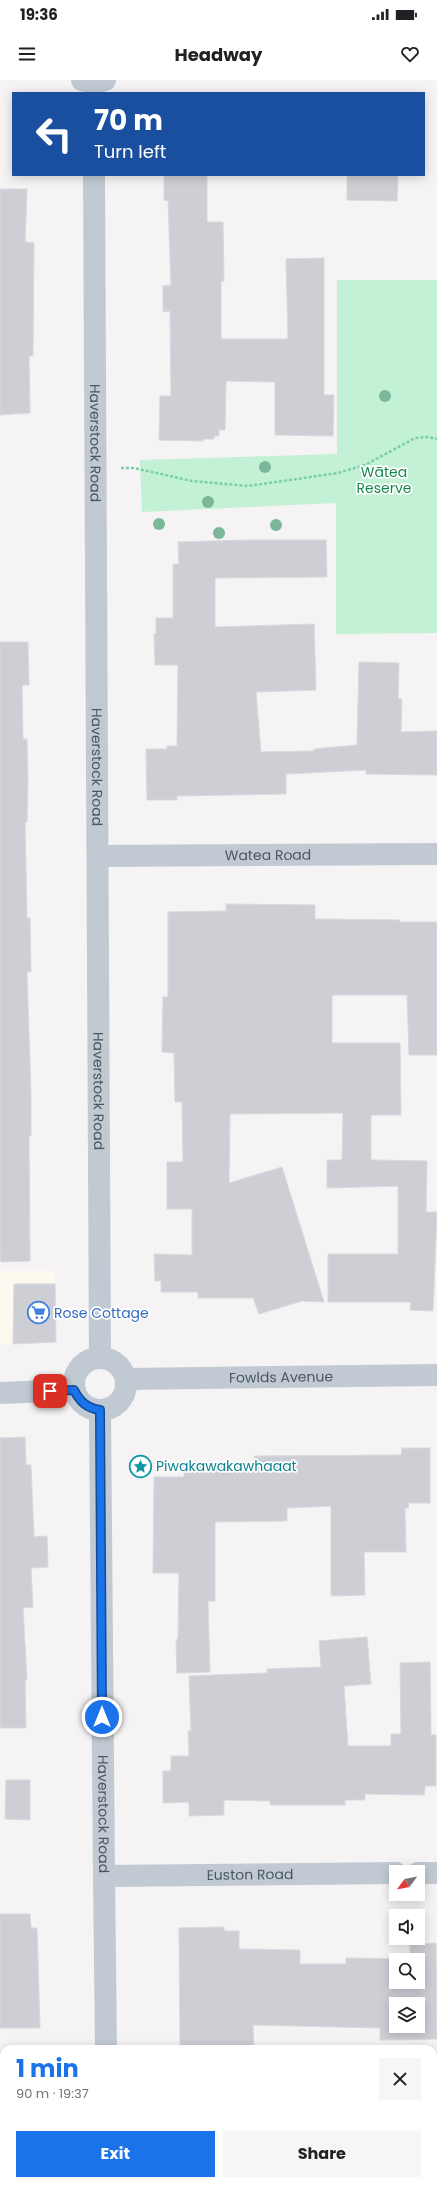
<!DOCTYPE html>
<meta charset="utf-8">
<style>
:root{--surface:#fff;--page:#f6f6f6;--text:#202124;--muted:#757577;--accent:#1a73e8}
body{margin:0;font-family:Poppins,sans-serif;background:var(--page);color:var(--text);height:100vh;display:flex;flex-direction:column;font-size:15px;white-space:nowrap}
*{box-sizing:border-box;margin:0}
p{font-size:13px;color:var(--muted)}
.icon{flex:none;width:22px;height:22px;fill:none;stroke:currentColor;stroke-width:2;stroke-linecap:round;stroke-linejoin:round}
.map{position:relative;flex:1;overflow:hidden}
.side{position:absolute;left:0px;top:1965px;width:437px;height:140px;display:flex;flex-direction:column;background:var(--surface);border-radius:12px 12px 0 0;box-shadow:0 2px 10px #0003}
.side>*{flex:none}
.guide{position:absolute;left:12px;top:12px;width:413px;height:84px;border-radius:0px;box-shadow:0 2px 10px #0003;background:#1a4fa0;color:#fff;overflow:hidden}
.needle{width:26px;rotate:238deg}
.controls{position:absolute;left:389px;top:1785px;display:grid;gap:8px}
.controls a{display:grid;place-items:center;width:36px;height:36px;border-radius:0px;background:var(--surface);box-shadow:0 2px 10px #0003;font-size:20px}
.pin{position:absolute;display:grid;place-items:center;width:34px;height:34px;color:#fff;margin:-17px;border-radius:8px;box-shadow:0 2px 6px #0006}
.me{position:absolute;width:44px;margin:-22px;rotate:0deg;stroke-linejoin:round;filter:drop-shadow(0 0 3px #0008)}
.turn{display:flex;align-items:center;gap:14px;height:84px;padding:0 16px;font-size:18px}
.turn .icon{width:52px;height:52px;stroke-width:2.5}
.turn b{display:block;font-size:28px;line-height:34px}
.round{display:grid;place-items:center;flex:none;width:42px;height:42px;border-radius:0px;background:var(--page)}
.overview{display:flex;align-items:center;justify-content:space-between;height:68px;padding:0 16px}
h1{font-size:24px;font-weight:700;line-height:30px;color:var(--accent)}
.action{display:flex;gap:8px;margin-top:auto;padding:8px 16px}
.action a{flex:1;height:46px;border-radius:0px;background:var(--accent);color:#fff;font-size:16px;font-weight:700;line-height:46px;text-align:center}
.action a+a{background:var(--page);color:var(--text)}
.status{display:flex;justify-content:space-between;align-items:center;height:28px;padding:0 20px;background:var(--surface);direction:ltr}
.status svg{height:11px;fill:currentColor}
header{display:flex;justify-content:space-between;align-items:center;height:52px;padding:0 16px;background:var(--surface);font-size:18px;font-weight:700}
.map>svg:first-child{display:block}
</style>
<div class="status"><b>19:36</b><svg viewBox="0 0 49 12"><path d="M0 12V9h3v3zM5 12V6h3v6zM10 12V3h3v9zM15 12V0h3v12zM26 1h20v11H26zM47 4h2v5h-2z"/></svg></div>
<header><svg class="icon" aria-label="menu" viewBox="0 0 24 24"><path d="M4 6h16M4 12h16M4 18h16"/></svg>Headway<svg class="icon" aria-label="heart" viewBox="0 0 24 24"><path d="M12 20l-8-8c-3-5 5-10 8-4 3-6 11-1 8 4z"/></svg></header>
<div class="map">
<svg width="437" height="2105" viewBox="0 0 437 2105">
<rect width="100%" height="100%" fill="#f5f3f3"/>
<polygon fill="#fdf9ef" points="0,1191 55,1191 56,1262 0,1264"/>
<polygon fill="#c3f1d5" points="337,200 437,200 437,553 336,554 336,423 142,432 140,380 337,374"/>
<g fill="#cdcfd5" stroke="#d7d9de" fill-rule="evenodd">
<polygon points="164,95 207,95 207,142 223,142 224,201 221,201 221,259 288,259 286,179 324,178 324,315 334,315 333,356 275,355 275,302 226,301 225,350 219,350 219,356 214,356 214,359 203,359 203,361 159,360 160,316 171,316 170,231 163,232 163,206 171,205 168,121 164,120"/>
<polygon points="347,95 398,95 397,121 347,120"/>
<polygon points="0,109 27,109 25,162 34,163 33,276 29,276 30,333 0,335"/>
<polygon points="247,460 326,460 327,497 215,498 215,547 314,544 316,610 256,612 261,672 314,671 314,669 357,665 359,582 399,583 398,619 402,619 401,652 437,651 437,695 366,694 366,690 286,694 286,714 177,716 177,720 147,720 146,669 167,669 167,666 177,666 178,585 155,585 154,554 156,554 156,538 173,538 173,484 179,484 178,462"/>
<polygon points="0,562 28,562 29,605 22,605 23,659 27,659 28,702 27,742 25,742 27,838 30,838 31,892 27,892 31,1014 31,1056 29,1056 30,1181 1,1182 0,1173"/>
<polygon points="226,824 315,825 315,839 400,840 400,842 437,842 437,975 409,975 407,915 332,915 332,963 400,963 401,1035 371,1035 371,1080 427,1081 426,1132 437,1132 433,1231 410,1230 411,1222 328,1222 328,1174 398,1174 398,1106 327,1108 327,1080 342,1080 343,1033 230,1034 229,1103 282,1087 324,1222 302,1221 259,1234 253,1218 198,1218 198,1212 161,1212 161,1201 155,1201 154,1174 192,1175 192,1129 167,1129 167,1082 183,1082 182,1022 175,1022 174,973 162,972 163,917 168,917 168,832 226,831"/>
<polygon points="14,1204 55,1204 56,1262 13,1264"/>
<polygon points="25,1357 26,1385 31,1385 34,1457 47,1456 48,1487 31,1488 33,1527 23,1528 27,1600 25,1600 26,1648 0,1648 0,1358"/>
<polygon points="402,1368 430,1368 430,1423 408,1423 409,1428 405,1428 406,1472 364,1472 365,1515 331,1516 331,1426 287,1428 287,1441 215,1442 215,1521 208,1521 210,1592 177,1593 176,1560 178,1559 179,1493 153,1493 154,1397 184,1397 184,1386 255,1385 254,1376 401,1375"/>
<polygon points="367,1557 371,1604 344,1606 348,1666 391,1666 391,1654 401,1654 400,1583 430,1582 431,1655 436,1655 436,1706 425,1706 424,1715 365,1714 365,1720 345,1720 345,1725 270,1725 270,1721 224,1720 224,1735 189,1736 189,1722 163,1723 163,1691 171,1691 171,1676 189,1676 188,1651 191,1651 189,1596 267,1593 267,1589 321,1587 319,1561"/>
<polygon points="6,1700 30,1700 30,1740 5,1739"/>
<polygon points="0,1834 30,1834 31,1848 37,1848 40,1948 0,1948"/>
<path d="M 224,1847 L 224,1851 L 239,1851 L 239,1869 L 300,1870 L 300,1884 L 346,1884 L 346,1878 L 410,1879 L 410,1864 L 436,1863 L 437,1959 L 380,1960 L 380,1948 L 253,1945 L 254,1969 L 180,1969 L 179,1848 ZM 396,1880 L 418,1880 L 418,1902 L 396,1902 ZM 396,1924 L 418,1924 L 418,1946 L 396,1946 Z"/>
</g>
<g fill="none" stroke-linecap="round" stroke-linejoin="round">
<polyline stroke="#7ad0a6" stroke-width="2.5" stroke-dasharray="3 2" stroke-linecap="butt" points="121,388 134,388 192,401 248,406 338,393 365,385 415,358 428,357 437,359"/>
<g stroke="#c1cad2" stroke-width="22">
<polyline points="82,0 94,3 105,0"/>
<path id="s1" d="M 94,95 L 100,1278"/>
<path id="s2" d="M 98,776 L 437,774"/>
<path id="s3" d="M 126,1299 L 437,1295"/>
<polyline points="104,1796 106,1969"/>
<polyline points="108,2101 108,2105"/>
</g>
<g stroke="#c1cad2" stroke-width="22">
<circle cx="100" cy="1304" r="26"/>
<polyline points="0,1313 75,1310"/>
<path id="s4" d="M 100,1330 L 104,1796 L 396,1793"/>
<polyline points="418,1793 437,1793"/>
</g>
</g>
<g fill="#7bb799">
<circle cx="385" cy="316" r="6"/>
<circle cx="265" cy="387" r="6"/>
<circle cx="208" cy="422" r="6"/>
<circle cx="159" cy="444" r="6"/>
<circle cx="276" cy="445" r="6"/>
<circle cx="219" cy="453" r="6"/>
</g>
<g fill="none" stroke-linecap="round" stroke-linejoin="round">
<defs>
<path id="route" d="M 50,1311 L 74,1310 C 80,1322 87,1328 100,1330 L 102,1637"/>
</defs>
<use href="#route" stroke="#114b97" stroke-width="10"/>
<use href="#route" stroke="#1a73e8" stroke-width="7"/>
</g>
<defs>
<symbol id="supermarket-ring" viewBox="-11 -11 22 22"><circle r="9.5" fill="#fff" stroke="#3f7fe0" stroke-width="1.5"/><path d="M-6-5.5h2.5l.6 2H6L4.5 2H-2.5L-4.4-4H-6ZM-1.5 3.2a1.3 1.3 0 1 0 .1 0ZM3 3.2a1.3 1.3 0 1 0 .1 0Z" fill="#3f7fe0"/></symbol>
<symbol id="sight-ring" viewBox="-11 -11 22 22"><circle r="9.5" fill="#fff" stroke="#0f9aa8" stroke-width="1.5"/><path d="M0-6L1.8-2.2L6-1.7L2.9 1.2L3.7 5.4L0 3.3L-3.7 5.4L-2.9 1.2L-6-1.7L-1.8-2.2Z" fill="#0f9aa8"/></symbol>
</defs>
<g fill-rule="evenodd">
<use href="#supermarket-ring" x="26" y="1220" width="25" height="25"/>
<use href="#sight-ring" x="128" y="1374" width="25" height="25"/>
</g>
<g text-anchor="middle" stroke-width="3.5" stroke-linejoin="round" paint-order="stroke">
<g font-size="14" fill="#4a5661" stroke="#fff">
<text dy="5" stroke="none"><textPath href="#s1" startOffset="268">Haverstock Road</textPath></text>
<text dy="5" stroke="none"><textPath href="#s1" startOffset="592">Haverstock Road</textPath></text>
<text dy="5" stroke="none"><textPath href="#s2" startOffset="170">Watea Road</textPath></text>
<text dy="5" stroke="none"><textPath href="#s1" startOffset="916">Haverstock Road</textPath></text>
<text dy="5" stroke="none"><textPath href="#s3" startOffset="155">Fowlds Avenue</textPath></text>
<text dy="5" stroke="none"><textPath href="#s4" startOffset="404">Haverstock Road</textPath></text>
<text dy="5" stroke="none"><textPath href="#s4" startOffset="612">Euston Road</textPath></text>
</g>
<g font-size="14" fill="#17864f" stroke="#fff">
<text x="384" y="397">Wātea<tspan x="384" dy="16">Reserve</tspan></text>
</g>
<g font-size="14" fill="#366cbe" stroke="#fff" text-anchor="start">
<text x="54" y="1238">Rose Cottage</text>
</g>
<g font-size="14" fill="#0d838f" stroke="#fff" text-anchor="start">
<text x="156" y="1391">Piwakawakawhaaat</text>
</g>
</g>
</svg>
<div class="controls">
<a><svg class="needle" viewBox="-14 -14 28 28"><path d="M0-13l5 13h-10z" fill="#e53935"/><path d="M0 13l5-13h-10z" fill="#757577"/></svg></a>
<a><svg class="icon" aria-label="sound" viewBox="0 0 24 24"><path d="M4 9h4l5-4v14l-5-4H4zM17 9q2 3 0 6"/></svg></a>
<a><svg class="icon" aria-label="search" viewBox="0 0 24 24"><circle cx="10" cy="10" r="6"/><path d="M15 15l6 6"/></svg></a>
<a><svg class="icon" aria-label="layers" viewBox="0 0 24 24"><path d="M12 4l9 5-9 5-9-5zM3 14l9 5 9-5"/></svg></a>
</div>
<div class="pin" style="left:50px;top:1311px;background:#d93025"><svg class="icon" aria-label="arrive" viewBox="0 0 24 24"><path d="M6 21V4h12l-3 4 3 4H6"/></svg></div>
<svg class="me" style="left:102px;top:1637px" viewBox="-20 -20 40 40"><circle r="17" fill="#1a73e8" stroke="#fff" stroke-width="3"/><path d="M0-11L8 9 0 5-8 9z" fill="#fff"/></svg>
<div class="guide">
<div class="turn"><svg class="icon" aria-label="left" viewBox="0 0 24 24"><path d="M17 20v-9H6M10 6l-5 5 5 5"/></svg><div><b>70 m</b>Turn left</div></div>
</div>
<section class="side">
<div class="overview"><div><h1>1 min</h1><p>90 m · 19:37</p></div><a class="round"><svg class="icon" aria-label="close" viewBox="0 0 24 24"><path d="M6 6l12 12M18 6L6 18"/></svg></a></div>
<div class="action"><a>Exit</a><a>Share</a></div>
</section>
</div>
